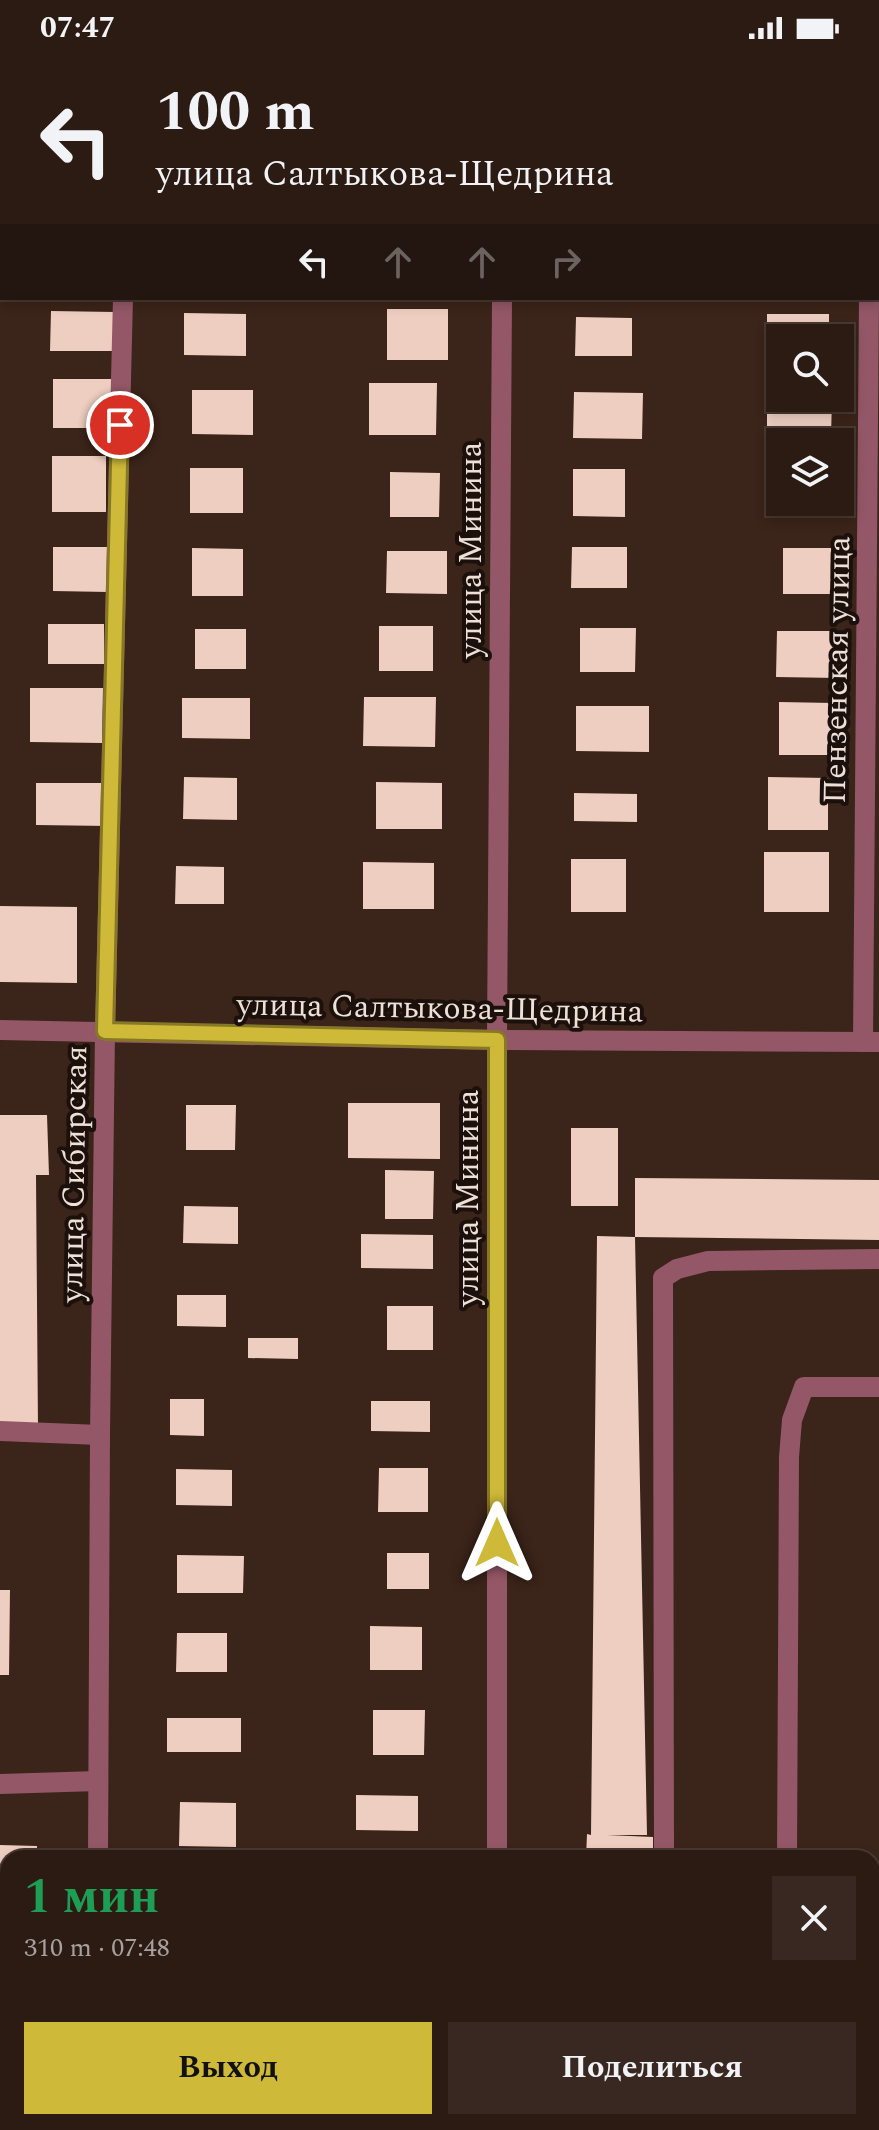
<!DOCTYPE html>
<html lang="ru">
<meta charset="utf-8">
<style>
:root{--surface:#2c1b13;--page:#382821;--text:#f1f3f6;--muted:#a6a1a0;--line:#483933;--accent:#ceb938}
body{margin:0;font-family:Spectral,serif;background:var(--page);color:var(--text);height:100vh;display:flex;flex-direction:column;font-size:30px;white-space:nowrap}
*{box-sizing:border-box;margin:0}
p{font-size:26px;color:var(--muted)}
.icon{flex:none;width:44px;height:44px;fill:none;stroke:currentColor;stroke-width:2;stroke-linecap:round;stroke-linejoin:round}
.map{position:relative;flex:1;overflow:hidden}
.details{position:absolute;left:0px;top:1794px;width:880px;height:280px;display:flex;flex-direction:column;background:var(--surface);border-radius:24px 24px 0 0;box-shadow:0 4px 12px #0003,0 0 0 2px var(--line)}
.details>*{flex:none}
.top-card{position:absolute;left:0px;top:0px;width:880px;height:244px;box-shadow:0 4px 12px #0003,0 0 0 2px var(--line);background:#2c1b13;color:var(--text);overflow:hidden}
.buttons{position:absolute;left:766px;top:268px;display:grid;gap:16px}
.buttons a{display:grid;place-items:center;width:88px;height:88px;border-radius:0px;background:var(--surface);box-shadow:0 4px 12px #0003,0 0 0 2px var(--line);font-size:40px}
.pin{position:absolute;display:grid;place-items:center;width:68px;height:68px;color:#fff;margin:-34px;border:4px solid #fff;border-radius:50%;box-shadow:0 2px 8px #0007}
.me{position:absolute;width:88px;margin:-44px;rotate:0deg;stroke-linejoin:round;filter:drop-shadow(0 0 6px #0008)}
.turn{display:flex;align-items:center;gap:28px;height:168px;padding:0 24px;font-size:36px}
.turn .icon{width:104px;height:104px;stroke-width:2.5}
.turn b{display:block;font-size:56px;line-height:68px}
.lanes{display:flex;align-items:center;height:76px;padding:0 24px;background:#0003;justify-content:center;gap:40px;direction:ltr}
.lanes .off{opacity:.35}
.round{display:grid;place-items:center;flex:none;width:84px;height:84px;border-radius:0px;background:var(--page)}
.headline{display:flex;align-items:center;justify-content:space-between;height:136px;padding:0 24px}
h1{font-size:48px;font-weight:700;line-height:60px;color:#1e9e55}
.action{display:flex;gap:16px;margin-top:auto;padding:16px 24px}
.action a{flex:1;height:92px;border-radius:0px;background:var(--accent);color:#111;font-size:32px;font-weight:700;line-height:92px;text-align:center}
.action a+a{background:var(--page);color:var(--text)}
.status{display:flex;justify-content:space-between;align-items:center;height:56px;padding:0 40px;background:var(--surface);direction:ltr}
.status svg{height:22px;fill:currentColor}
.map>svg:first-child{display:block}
</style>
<div class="status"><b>07:47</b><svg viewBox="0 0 49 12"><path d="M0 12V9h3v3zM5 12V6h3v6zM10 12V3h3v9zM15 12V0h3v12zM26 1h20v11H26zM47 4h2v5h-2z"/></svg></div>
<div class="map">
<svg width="879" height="2074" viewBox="0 0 879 2074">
<rect width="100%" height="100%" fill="#3b2419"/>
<g fill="#edcec0">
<rect x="387" y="253" width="61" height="51"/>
<polygon points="51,255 115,256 115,295 50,295"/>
<polygon points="184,257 246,258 246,300 184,299"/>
<polygon points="767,258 829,258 829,282 780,282 780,305 767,305"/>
<polygon points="576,261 632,262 632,300 575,300"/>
<polygon points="53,323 115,323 114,372 53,372"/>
<polygon points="369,327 437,327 436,379 369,379"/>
<polygon points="192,334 253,334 253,379 192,378"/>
<polygon points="574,336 643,337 642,383 573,382"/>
<polygon points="767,340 780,340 780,342 832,342 831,381 767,380"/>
<rect x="52" y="400" width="54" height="56"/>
<rect x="190" y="412" width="53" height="45"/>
<polygon points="573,413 625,413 625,461 573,460"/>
<polygon points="390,416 440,417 439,461 390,461"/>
<rect x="786" y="446" width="47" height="14"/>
<polygon points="53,491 108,491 108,536 53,535"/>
<polygon points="572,491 627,491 627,532 571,532"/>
<polygon points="192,492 243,493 243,540 192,540"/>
<rect x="783" y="492" width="48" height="46"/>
<polygon points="387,495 447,495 447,538 386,537"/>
<rect x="48" y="568" width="56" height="40"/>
<rect x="379" y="570" width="54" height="45"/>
<polygon points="580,572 636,572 635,616 580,616"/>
<rect x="195" y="573" width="51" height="40"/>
<polygon points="777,575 838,575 838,622 776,621"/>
<polygon points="30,632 103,632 102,687 30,686"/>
<polygon points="364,641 436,641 435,691 363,690"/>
<polygon points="182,642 250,642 250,683 182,682"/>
<polygon points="779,646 834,647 834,699 779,699"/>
<polygon points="576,650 649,650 649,696 576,695"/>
<polygon points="184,721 237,722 237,764 183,763"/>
<polygon points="768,721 828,722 828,774 768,774"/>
<polygon points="376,726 442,727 442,773 376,773"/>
<polygon points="36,727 108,727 108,770 36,769"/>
<polygon points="574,737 637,738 637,766 574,765"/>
<rect x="764" y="796" width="65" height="60"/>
<rect x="571" y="803" width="55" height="53"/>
<polygon points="363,806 434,807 434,853 363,853"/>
<polygon points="176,810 224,811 224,848 175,848"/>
<polygon points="0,850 77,851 77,927 0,926"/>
<polygon points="348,1047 440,1047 440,1103 348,1102"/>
<polygon points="186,1049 236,1049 235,1094 186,1094"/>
<polygon points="0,1059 47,1059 49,1119 36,1119 38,1373 0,1373"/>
<rect x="571" y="1072" width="47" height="78"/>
<polygon points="385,1114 434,1115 433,1163 385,1163"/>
<polygon points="635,1122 879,1124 879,1184 635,1181 647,1779 607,1779 653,1781 653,1802 586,1802 587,1778 591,1779 597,1180 635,1181"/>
<polygon points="184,1150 238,1151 238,1188 183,1187"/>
<polygon points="361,1178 433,1179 433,1213 361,1212"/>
<polygon points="177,1239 226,1239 226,1271 177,1270"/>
<rect x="387" y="1250" width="46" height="44"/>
<polygon points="248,1282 298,1282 298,1303 248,1302"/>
<polygon points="170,1343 204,1343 204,1380 170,1379"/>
<polygon points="371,1345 430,1345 430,1376 371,1375"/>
<polygon points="379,1412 428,1412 428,1456 378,1456"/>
<polygon points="176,1413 232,1414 232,1450 176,1449"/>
<rect x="387" y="1497" width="42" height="36"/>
<polygon points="177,1499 244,1500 243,1537 177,1537"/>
<polygon points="0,1534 10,1534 9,1619 0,1619"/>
<polygon points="370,1570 422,1571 422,1614 370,1614"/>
<polygon points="177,1577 227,1577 227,1616 176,1616"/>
<polygon points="373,1654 425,1654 424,1699 373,1699"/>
<rect x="167" y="1662" width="74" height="34"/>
<polygon points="356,1739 418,1740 418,1775 356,1774"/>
<polygon points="180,1746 236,1747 236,1791 179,1790"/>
<polygon points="0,1789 37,1790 37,1802 8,1802 8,2066 32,2066 32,2074 0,2074"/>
<rect x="368" y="2066" width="51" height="8"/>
<rect x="583" y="2066" width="57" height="8"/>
<polygon points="174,2070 233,2071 233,2074 174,2074"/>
</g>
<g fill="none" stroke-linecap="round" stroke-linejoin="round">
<g stroke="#945767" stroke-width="20">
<polyline points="129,2 129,0"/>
<polyline points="504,2 504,0"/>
<polyline points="871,2 871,0"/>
<polyline points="0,974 497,984 879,986"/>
<polyline points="863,986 869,242"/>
<polyline points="0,1375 100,1379"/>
<polyline points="0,1728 98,1725"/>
<polyline points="98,1802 100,1379 105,975 123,242"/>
<polyline points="497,1802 497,984 502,242"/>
<polyline points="664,1802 663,1222 677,1213 708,1205 879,1203"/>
<polyline points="787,1802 789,1401 792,1364 804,1331 879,1331"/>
<polyline points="872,1935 879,1939"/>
<polyline points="497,2066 497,2074"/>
<polyline points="686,2066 858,2073 879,2066"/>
<polyline points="98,2074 98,2066"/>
</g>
</g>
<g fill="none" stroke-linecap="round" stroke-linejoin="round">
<defs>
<polyline id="route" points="120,369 105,975 497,984 497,1487"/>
</defs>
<use href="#route" stroke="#867824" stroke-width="20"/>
<use href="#route" stroke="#ceb938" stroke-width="14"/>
</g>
<g text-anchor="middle" stroke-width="8" stroke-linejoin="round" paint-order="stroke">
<g font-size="32" fill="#eedfd7" stroke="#1b100b">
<text transform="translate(470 494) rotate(-90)" y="11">улица Минина</text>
<text transform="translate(836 614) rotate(-89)" y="11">Пензенская улица</text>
<text transform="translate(440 951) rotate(1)" y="11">улица Салтыкова-Щедрина</text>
<text transform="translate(73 1118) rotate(-89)" y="11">улица Сибирская</text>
<text transform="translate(467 1142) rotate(-90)" y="11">улица Минина</text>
</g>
</g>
</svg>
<div class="buttons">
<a><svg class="icon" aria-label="search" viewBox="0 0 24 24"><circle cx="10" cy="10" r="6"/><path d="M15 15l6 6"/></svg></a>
<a><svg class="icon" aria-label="layers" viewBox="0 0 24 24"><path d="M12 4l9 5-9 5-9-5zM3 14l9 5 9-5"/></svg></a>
</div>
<div class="pin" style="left:120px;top:369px;background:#d93025"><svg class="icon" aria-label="arrive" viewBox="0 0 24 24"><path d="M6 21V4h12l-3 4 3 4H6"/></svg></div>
<svg class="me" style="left:497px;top:1487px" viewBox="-20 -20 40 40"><path d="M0-17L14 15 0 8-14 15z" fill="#ceb938" stroke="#fff" stroke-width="4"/></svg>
<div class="top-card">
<div class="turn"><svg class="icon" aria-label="left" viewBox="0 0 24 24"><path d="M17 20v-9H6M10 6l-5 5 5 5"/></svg><div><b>100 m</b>улица Салтыкова-Щедрина</div></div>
<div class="lanes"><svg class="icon" aria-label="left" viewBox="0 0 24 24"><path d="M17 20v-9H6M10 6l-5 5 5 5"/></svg><svg class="icon off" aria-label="ahead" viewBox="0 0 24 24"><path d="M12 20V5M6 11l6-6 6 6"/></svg><svg class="icon off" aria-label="ahead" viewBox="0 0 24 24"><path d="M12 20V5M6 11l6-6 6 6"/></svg><svg class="icon off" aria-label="right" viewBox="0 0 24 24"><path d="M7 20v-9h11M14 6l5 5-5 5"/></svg></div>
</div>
<section class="details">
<div class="headline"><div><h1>1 мин</h1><p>310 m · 07:48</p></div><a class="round"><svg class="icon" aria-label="close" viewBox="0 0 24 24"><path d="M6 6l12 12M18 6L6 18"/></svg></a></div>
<div class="action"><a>Выход</a><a>Поделиться</a></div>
</section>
</div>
